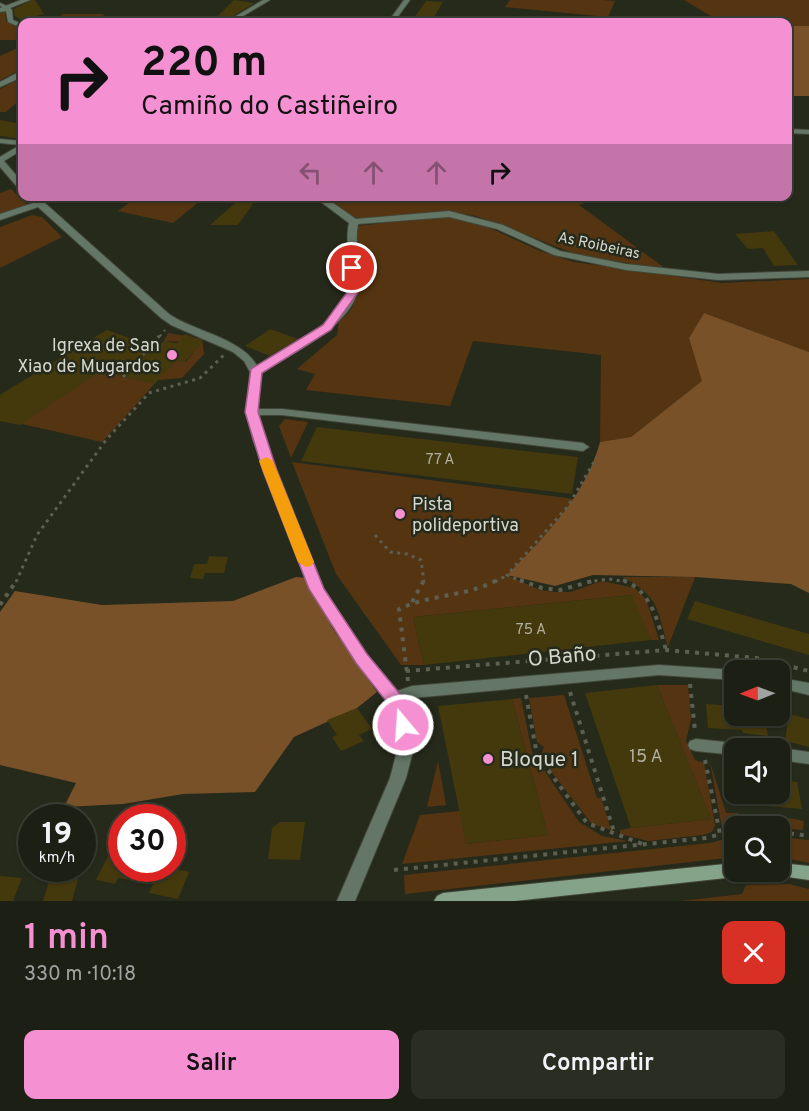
<!DOCTYPE html>
<html lang="es">
<meta charset="utf-8">
<style>
:root{--surface:#1c2014;--page:#292d22;--text:#f1f3f6;--muted:#a0a3a0;--line:#3a3e34;--accent:#f591d2}
body{margin:0;font-family:Overpass,sans-serif;background:var(--page);color:var(--text);height:100vh;display:flex;flex-direction:column;font-size:22px;white-space:nowrap}
*{box-sizing:border-box;margin:0}
p{font-size:20px;color:var(--muted)}
.icon{flex:none;width:33px;height:33px;fill:none;stroke:currentColor;stroke-width:2;stroke-linecap:round;stroke-linejoin:round}
.map{position:relative;height:901px;overflow:hidden}
.panel{display:flex;flex-direction:column;background:var(--surface);flex:1}
.panel>*{flex:none}
.hud{position:absolute;left:18px;top:18px;width:774px;height:183px;border-radius:12px;box-shadow:0 2px 4px #0004,0 0 0 2px var(--line);background:#f591d2;color:#111;overflow:hidden}
.needle{width:39px;rotate:269deg}
.buttons{position:absolute;left:724px;top:660px;display:grid;gap:12px}
.buttons a{display:grid;place-items:center;width:66px;height:66px;border-radius:12px;background:var(--surface);box-shadow:0 2px 4px #0004,0 0 0 2px var(--line);font-size:30px}
.speed{position:absolute;left:18px;top:804px;display:flex;gap:12px;font-size:30px;font-weight:700;text-align:center}
.speed>*{display:grid;place-content:center;width:78px;height:78px;border-radius:50%;background:var(--surface);box-shadow:0 2px 4px #0004,0 0 0 2px var(--line);line-height:1}
.speed small{font-size:15px;font-weight:400}
.speed .limit{border:9px solid #d22;background:#fff;color:#111}
.pin{position:absolute;display:grid;place-items:center;width:51px;height:51px;color:#fff;margin:-26px;border:3px solid #fff;border-radius:50%;box-shadow:0 2px 6px #0007}
.me{position:absolute;width:66px;margin:-33px;rotate:342deg;stroke-linejoin:round;filter:drop-shadow(0 0 4px #0008)}
.turn{display:flex;align-items:center;gap:21px;height:126px;padding:0 24px;font-size:27px}
.turn .icon{width:78px;height:78px;stroke-width:2.5}
.turn b{display:block;font-size:42px;line-height:51px}
.lanes{display:flex;align-items:center;height:57px;padding:0 24px;background:#0003;justify-content:center;gap:30px;direction:ltr}
.lanes .off{opacity:.35}
.round{display:grid;place-items:center;flex:none;width:63px;height:63px;border-radius:12px;background:var(--page)}
.summary{display:flex;align-items:center;justify-content:space-between;height:102px;padding:0 24px}
h1{font-size:36px;font-weight:600;line-height:45px;color:var(--accent)}
.cta{display:flex;gap:12px;margin-top:auto;padding:12px 24px}
.cta a{flex:1;height:69px;border-radius:12px;background:var(--accent);color:#111;font-size:24px;font-weight:600;line-height:69px;text-align:center}
.cta a+a{background:var(--page);color:var(--text)}
.map>svg:first-child{display:block}
</style>
<div class="map">
<svg width="809" height="901" viewBox="0 0 809 901">
<rect width="100%" height="100%" fill="#262a1b"/>
<g fill="#553511">
<polygon points="510,0 602,0 615,1 608,17 505,7"/>
<polygon points="684,0 809,0 809,26 788,26 788,22 721,22"/>
<polygon points="5,11 6,22 22,28 22,40 0,40 0,12"/>
<polygon points="63,14 104,14 101,22 54,22"/>
<polygon points="22,46 22,69 0,80 0,56"/>
<polygon points="22,78 22,98 6,112 0,112 0,89"/>
<polygon points="11,189 28,205 0,214 0,193"/>
<polygon points="137,197 137,196 205,197 173,223 118,211"/>
<polygon points="322,197 604,197 579,205 666,269 580,256 502,225 476,216 447,211 358,220 348,216"/>
<polygon points="32,215 42,217 62,237 0,268 0,227"/>
<path d="M 442,216 L 483,225 L 540,251 L 574,262 L 722,283 L 809,279 L 809,352 L 704,313 L 689,338 L 703,381 L 631,437 L 600,442 L 601,355 L 473,341 L 450,406 L 306,390 L 315,374 L 297,369 L 337,335 L 339,321 C 372,300 349,256 358,226 Z"/>
<polygon points="107,330 140,343 120,377 127,378 174,360 186,362 193,353 191,342 164,341 168,333 202,339 204,354 182,378 158,380 102,442 0,419 0,395"/>
<polygon points="285,419 308,422 291,458 279,426"/>
<polygon points="292,462 574,499 557,522 507,575 540,590 554,592 571,592 602,581 635,588 646,599 659,640 651,640 631,595 413,617 424,665 401,665 336,574"/>
<path d="M 623,577 L 695,577 L 668,647 C 657,609 660,597 623,577 Z"/>
<polygon points="657,685 688,685 691,719 686,741 695,760 704,763 715,825 712,832 703,835 648,841 620,834 620,830 631,828 711,819"/>
<polygon points="564,695 597,798 601,798 611,830 592,824 540,757 544,747 537,742 529,698"/>
<polygon points="521,698 532,752 579,822 602,836 628,841 402,864 420,815 460,811 466,844 548,835 512,699"/>
<polygon points="438,761 446,805 427,807"/>
<polygon points="710,762 726,813 738,813 741,826 722,828"/>
<polygon points="744,814 773,815 804,821 803,830 746,826"/>
<polygon points="735,836 735,857 405,894 404,875 710,843"/>
<polygon points="780,837 809,840 809,863 780,857"/>
<polygon points="789,884 809,889 809,901 681,901 742,894 746,885"/>
</g>
<g fill="#785129">
<rect x="788" y="26" width="21" height="70"/>
<path d="M 704,313 L 809,352 L 809,593 L 791,584 L 695,577 L 593,575 L 555,586 L 507,575 C 545,536 585,497 600,442 L 631,437 L 702,381 L 689,338 Z"/>
<polygon points="296,577 307,578 333,629 377,692 357,708 294,737 255,792 183,794 123,804 64,807 76,783 0,765 0,612 15,591 102,605 233,601"/>
</g>
<g fill="#44380d">
<polygon points="32,0 35,0 44,14 21,20 15,16 14,9"/>
<polygon points="234,0 254,3 224,22 212,22"/>
<polygon points="426,1 443,2 431,22 411,22"/>
<polygon points="0,120 22,124 22,139 0,136"/>
<polygon points="241,198 255,201 238,225 210,225"/>
<polygon points="774,231 797,264 797,265 774,266 763,248 748,249 735,234"/>
<polygon points="270,329 298,339 270,356 245,346"/>
<polygon points="107,330 155,348 164,341 177,343 185,334 203,341 185,362 177,361 154,384 100,372 20,425 0,421 0,395"/>
<polygon points="317,427 578,457 572,494 301,461"/>
<polygon points="209,556 228,557 224,573 205,573 203,579 190,578 194,564 207,564"/>
<polygon points="632,595 651,640 424,665 413,617"/>
<polygon points="695,601 809,634 809,655 687,619"/>
<polygon points="657,685 711,819 631,828 585,693"/>
<polygon points="512,699 548,835 466,844 438,706"/>
<polygon points="706,704 735,706 735,716 764,716 768,736 743,733 742,730 708,728"/>
<polygon points="357,708 372,729 359,735 364,741 341,751 332,737 337,735 327,720"/>
<polygon points="789,714 809,719 809,747 785,741"/>
<polygon points="780,780 797,782 802,809 732,803 732,794 780,794"/>
<polygon points="280,822 305,822 300,860 268,859 272,828"/>
<polygon points="122,828 122,868 172,868 189,872 178,899 149,893 153,884 118,878 115,884 96,880"/>
<polygon points="0,876 22,878 13,901 0,901"/>
<polygon points="50,878 78,879 72,901 43,901"/>
</g>
<g fill="none" stroke-linecap="round" stroke-linejoin="round">
<defs>
<polygon id="lane" points="0,3 9,7 9,8 7,9 0,6"/>
<g id="street">
<polygon points="21,0 30,0 10,8 12,10 13,20 22,24 22,28 8,22 6,11 0,12 0,8"/>
<polygon points="263,0 270,0 233,22 226,22"/>
<polygon points="404,0 410,0 394,22 388,22"/>
<polygon points="19,72 22,72 22,77 0,87 0,82"/>
<polygon points="788,129 809,130 809,134 788,133"/>
<polygon points="0,139 22,141 22,150 4,161 22,182 22,189 19,189 0,167 0,157 20,145 0,143"/>
<path d="M 27,196 L 37,196 L 169,314 C 195,332 242,338 257,366 C 284,349 342,323 349,289 C 353,267 344,245 349,223 L 313,196 L 323,196 L 356,219 L 449,211 L 503,225 L 560,251 L 626,264 L 718,274 L 809,271 L 809,277 L 718,280 L 626,270 L 554,255 L 497,229 L 449,217 L 358,224 C 354,245 361,265 359,285 C 355,325 291,354 260,373 L 258,409 L 282,409 L 583,443 L 589,447 L 583,451 L 282,415 L 259,415 L 265,440 L 324,589 L 366,654 L 397,691 L 412,686 L 659,665 L 735,670 L 738,670 L 735,670 L 735,680 L 659,675 L 413,698 L 403,701 L 411,725 L 412,755 L 406,778 L 355,901 L 337,901 L 390,778 L 396,755 L 395,725 L 387,700 L 356,662 L 310,589 L 253,440 L 246,412 L 250,372 L 244,361 L 233,352 L 171,325 L 161,318 L 38,207 L 0,220 L 0,214 L 33,203 Z"/>
<polygon points="780,678 809,683 809,695 780,688"/>
<polygon points="696,739 735,743 741,745 743,748 735,748 735,755 696,751 690,749 688,745 690,741"/>
<polygon points="778,748 780,748 809,752 809,764 780,760 780,748"/>
</g>
<g id="secondary">
<polygon points="735,863 735,872 743,872 741,875 735,877 515,901 434,901 437,896 443,893"/>
<polygon points="780,863 809,866 809,880 774,875 772,872 780,872"/>
</g>
</defs>
<use href="#lane" stroke="#424638" stroke-width="2"/>
<use href="#street" stroke="#424638" stroke-width="2"/>
<use href="#secondary" stroke="#424638" stroke-width="2"/>
<polyline stroke="#5c5f52" stroke-width="2" stroke-dasharray="2 4" stroke-linecap="butt" points="160,336 166,329"/>
<g stroke="#5c5f52" stroke-width="3" stroke-dasharray="3 4.5" stroke-linecap="butt">
<polyline points="123,377 161,334"/>
<polyline points="375,535 390,552 407,554 421,560 424,582"/>
<polyline points="16,582 37,535 106,440 149,393 200,378 224,355"/>
<polyline points="495,582 507,575"/>
<polyline points="523,582 507,575 568,506 597,457"/>
<polyline points="587,582 609,579 627,582"/>
</g>
<g stroke="#5c5f52" stroke-width="4" stroke-dasharray="4 6" stroke-linecap="butt">
<polyline points="520,580 542,588 560,590 596,580"/>
<path d="M 623,580 C 652,591 658,623 666,650"/>
<polyline points="412,602 424,580"/>
<polyline points="0,605 17,580"/>
<polyline points="406,671 666,650 756,658 809,671"/>
<path d="M 408,681 L 399,609 C 431,594 466,597 497,580"/>
<polyline points="690,684 695,731"/>
<polyline points="570,692 615,835"/>
<polyline points="526,695 537,755 587,823 645,845"/>
<polyline points="705,760 720,834"/>
<polyline points="780,832 809,836"/>
<polyline points="394,870 705,838 735,831"/>
</g>
<use href="#lane" fill="#647766" fill-rule="evenodd"/>
<use href="#street" fill="#647766" fill-rule="evenodd"/>
<use href="#secondary" fill="#85a388" fill-rule="evenodd"/>
</g>
<polygon fill="#f591d2" stroke="#9f5e88" stroke-width="1.5" points="352,265 357,268 359,291 331,330 262,373 258,412 277,471 324,589 367,654 400,694 412,725 409,730 397,730 386,701 356,663 309,589 263,471 245,412 251,369 323,325 348,291 346,268"/>
<polygon fill="#f59e0b" points="266,457 273,461 314,562 311,566 306,567 298,562 259,461"/>
<g fill="#f591d2" stroke="#262a1b" stroke-width="2">
<circle cx="172" cy="355" r="6"/>
<circle cx="400" cy="514" r="6"/>
<circle cx="488" cy="759" r="6"/>
</g>
<g text-anchor="middle" stroke-width="5" stroke-linejoin="round" paint-order="stroke">
<g font-size="15" fill="#d5d7ce" stroke="#262a1b">
<text transform="translate(599 245) rotate(12)" y="5">As Roibeiras</text>
</g>
<g font-size="15" fill="#b1af9e">
<text x="440" y="464">77 A</text>
<text x="531" y="634">75 A</text>
</g>
<g font-size="18" fill="#d5d7ce" stroke="#262a1b" text-anchor="end">
<text x="160" y="351">Igrexa de San<tspan x="160" dy="21">Xiao de Mugardos</tspan></text>
<text x="412" y="510" text-anchor="start">Pista<tspan x="412" dy="21">polideportiva</tspan></text>
</g>
<g font-size="18" fill="#b1af9e">
<text x="646" y="762">15 A</text>
</g>
<g font-size="21" fill="#d5d7ce" stroke="#262a1b">
<text transform="translate(562 656) rotate(-5)" y="7">O Baño</text>
</g>
<g font-size="21" fill="#d5d7ce" stroke="#262a1b" text-anchor="start">
<text x="500" y="766">Bloque 1</text>
</g>
</g>
</svg>
<div class="buttons">
<a><svg class="needle" viewBox="-14 -14 28 28"><path d="M0-13l5 13h-10z" fill="#e53935"/><path d="M0 13l5-13h-10z" fill="#a0a3a0"/></svg></a>
<a><svg class="icon" aria-label="sound" viewBox="0 0 24 24"><path d="M4 9h4l5-4v14l-5-4H4zM17 9q2 3 0 6"/></svg></a>
<a><svg class="icon" aria-label="search" viewBox="0 0 24 24"><circle cx="10" cy="10" r="6"/><path d="M15 15l6 6"/></svg></a>
</div>
<div class="speed"><div>19<small>km/h</small></div><div class="limit">30</div></div>
<div class="pin" style="left:352px;top:268px;background:#d93025"><svg class="icon" aria-label="arrive" viewBox="0 0 24 24"><path d="M6 21V4h12l-3 4 3 4H6"/></svg></div>
<svg class="me" style="left:403px;top:725px" viewBox="-20 -20 40 40"><circle r="17" fill="#f591d2" stroke="#fff" stroke-width="3"/><path d="M0-11L8 9 0 5-8 9z" fill="#fff"/></svg>
<div class="hud">
<div class="turn"><svg class="icon" aria-label="right" viewBox="0 0 24 24"><path d="M7 20v-9h11M14 6l5 5-5 5"/></svg><div><b>220 m</b>Camiño do Castiñeiro</div></div>
<div class="lanes"><svg class="icon off" aria-label="left" viewBox="0 0 24 24"><path d="M17 20v-9H6M10 6l-5 5 5 5"/></svg><svg class="icon off" aria-label="ahead" viewBox="0 0 24 24"><path d="M12 20V5M6 11l6-6 6 6"/></svg><svg class="icon off" aria-label="ahead" viewBox="0 0 24 24"><path d="M12 20V5M6 11l6-6 6 6"/></svg><svg class="icon" aria-label="right" viewBox="0 0 24 24"><path d="M7 20v-9h11M14 6l5 5-5 5"/></svg></div>
</div>
</div>
<section class="panel">
<div class="summary"><div><h1>1 min</h1><p>330 m · 10:18</p></div><a class="round" style="background:#d93025;color:#fff"><svg class="icon" aria-label="close" viewBox="0 0 24 24"><path d="M6 6l12 12M18 6L6 18"/></svg></a></div>
<div class="cta"><a>Salir</a><a>Compartir</a></div>
</section>
